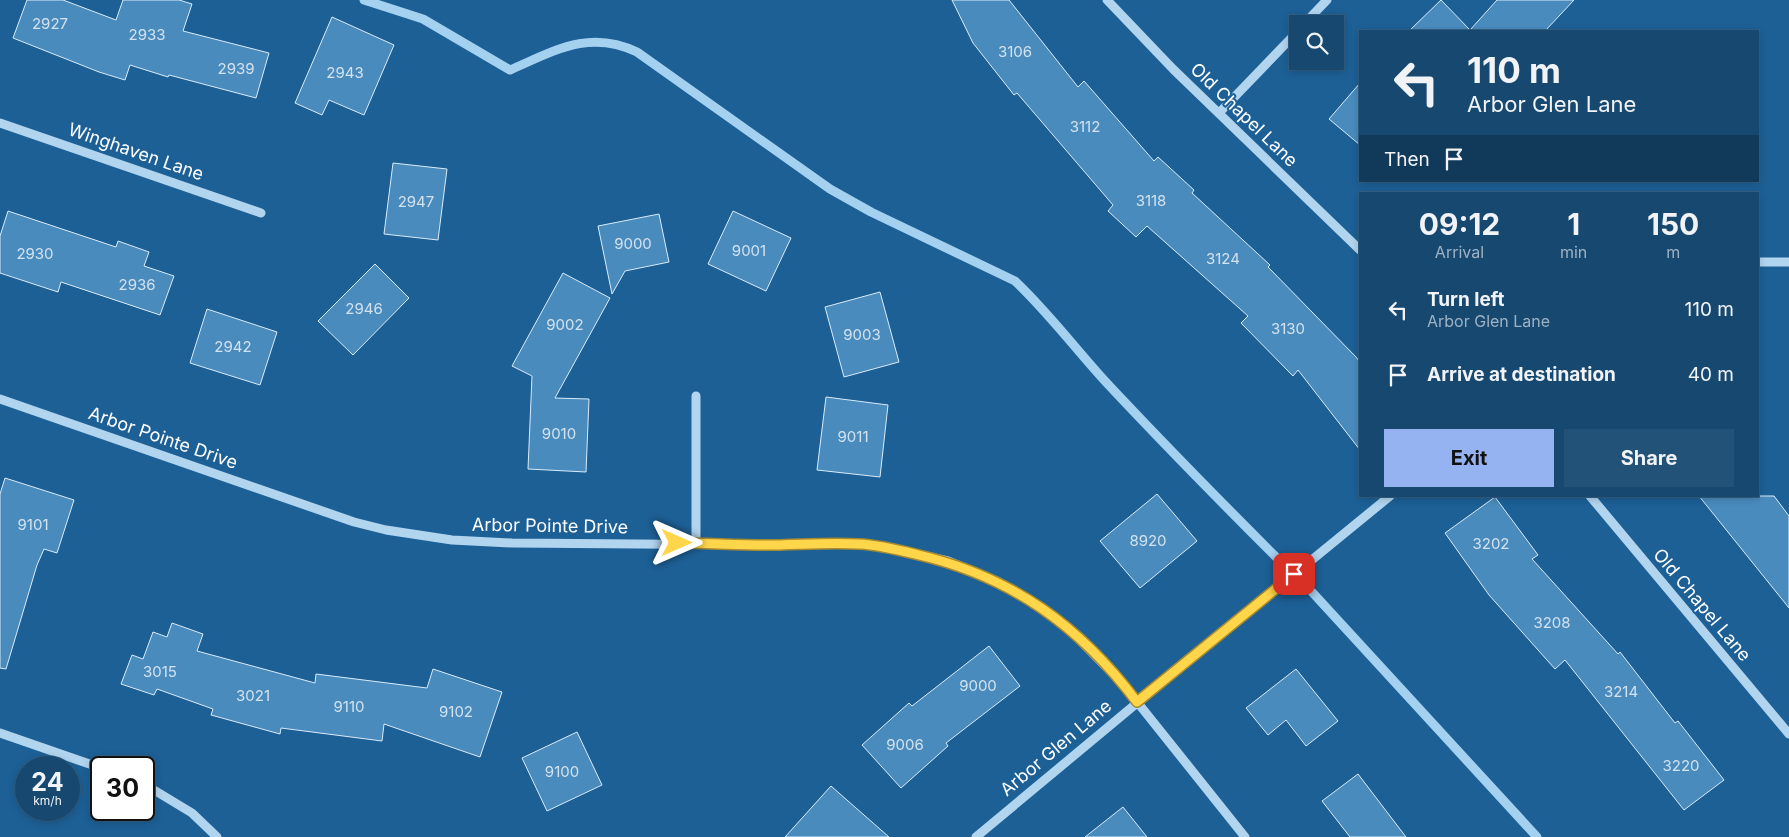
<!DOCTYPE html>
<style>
:root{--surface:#164870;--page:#235278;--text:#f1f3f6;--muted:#9eb2c3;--line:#356083;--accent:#95b2f1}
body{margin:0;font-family:Inter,sans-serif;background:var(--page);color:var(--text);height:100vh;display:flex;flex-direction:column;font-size:19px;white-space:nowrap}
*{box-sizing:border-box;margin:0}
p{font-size:16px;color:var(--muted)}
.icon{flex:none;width:28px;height:28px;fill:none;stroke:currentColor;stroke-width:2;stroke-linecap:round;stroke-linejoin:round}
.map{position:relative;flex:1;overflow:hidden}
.side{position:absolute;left:1359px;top:192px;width:400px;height:305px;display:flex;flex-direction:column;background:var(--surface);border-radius:0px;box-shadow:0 2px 8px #0003,0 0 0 1px var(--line)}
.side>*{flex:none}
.hud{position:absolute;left:1359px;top:30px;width:400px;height:152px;border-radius:0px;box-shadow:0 2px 8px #0003,0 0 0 1px var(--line);background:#164870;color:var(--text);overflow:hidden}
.fabs{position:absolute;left:1289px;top:15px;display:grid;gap:10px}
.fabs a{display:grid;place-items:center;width:55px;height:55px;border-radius:0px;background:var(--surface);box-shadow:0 2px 8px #0003,0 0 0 1px var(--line);font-size:25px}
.speed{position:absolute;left:15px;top:756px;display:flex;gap:10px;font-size:25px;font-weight:700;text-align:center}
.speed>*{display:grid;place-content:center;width:65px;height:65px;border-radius:50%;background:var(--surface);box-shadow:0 2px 8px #0003,0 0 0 1px var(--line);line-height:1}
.speed small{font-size:12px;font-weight:400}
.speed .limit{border:2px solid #111;border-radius:8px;background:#fff;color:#111}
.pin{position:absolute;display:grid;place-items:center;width:42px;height:42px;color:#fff;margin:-21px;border-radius:10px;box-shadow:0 2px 8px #0006}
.me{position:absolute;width:55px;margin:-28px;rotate:90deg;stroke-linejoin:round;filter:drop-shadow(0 0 4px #0008)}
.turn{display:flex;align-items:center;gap:18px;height:105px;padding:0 25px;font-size:22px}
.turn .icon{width:65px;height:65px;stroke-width:2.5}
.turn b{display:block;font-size:35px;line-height:42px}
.then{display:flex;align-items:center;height:48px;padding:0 25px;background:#0003;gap:10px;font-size:19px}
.eta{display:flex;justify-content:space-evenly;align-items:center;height:85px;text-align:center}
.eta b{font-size:30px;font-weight:700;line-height:35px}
.button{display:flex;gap:10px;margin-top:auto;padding:10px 25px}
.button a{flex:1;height:58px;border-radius:0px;background:var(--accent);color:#111;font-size:20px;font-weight:700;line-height:58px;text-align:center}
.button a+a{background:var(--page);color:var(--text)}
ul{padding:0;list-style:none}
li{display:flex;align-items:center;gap:15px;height:65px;padding:0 25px}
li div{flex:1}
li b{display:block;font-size:19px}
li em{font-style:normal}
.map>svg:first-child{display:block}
</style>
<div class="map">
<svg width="1789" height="837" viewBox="0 0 1789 837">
<rect width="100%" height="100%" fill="#1d6096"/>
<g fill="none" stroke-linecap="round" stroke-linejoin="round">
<g stroke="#a5d1f1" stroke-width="9">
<path d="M 364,0 L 423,19 L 510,70 C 554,51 589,29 637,52 L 830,189 L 871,212 L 1015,281 C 1047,311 1074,347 1104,380 C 1160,440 1218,499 1276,557"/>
<polyline points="1312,592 1537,837"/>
</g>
</g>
<g fill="#4a8bbe" stroke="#d8ecfb">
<polygon points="27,0 63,0 116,20 123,0 179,0 192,4 183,31 269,53 256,98 169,75 168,77 130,65 125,80 99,72 13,38"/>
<polygon points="952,0 1009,0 1078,87 1084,81 1154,161 1158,157 1194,190 1192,193 1270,265 1268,267 1356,357 1360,362 1360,450 1298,370 1293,376 1241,323 1248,316 1147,226 1136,237 1108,211 1113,205 1017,93 1014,95 973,43"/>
<polygon points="1441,0 1470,30 1497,0 1574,0 1545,31 1409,31"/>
<polygon points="332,17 394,45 364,115 329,100 322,115 295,103"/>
<polygon points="1360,83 1360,145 1329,119"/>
<polygon points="393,163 447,169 438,240 384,234"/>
<polygon points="8,211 116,247 118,241 149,252 144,266 174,276 160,315 61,282 58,292 0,273 0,236"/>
<polygon points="733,211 791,238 766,291 708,264"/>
<polygon points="659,214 669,262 625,271 612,294 598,226"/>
<polygon points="375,264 409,298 353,355 318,321"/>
<polygon points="563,273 610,298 555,398 589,399 586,472 528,469 532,376 512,366"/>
<polygon points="880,292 899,362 844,377 825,307"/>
<polygon points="207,309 277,332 260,385 190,363"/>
<polygon points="826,397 888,405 880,477 817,470"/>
<polygon points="5,478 74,500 57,553 44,549 37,565 6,669 0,668 0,494"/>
<polygon points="1157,494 1197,541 1140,588 1100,541"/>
<polygon points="1699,496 1774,496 1789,516 1789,608"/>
<polygon points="1495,497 1538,555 1532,559 1618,654 1620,652 1675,723 1678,721 1724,780 1684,810 1565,660 1555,669 1489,595 1445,533"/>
<polygon points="172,623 203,634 197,651 315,683 316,674 427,688 433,669 502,692 480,757 384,724 382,741 281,728 280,734 211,715 213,709 157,689 154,695 121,684 132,655 143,659 153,632 167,637"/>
<polygon points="989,646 1020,686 946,743 948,746 901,788 862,745 909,703 912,706"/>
<polygon points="1296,669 1338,721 1306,746 1286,720 1268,735 1246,708"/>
<polygon points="577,732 602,785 547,811 522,758"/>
<polygon points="1358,774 1406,837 1350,837 1322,801"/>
<polygon points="831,786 889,837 785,837"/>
<polygon points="1123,807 1147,837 1085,837"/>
</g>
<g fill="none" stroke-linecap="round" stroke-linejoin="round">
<g stroke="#b1d4ef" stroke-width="9">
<polyline points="1107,0 1173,69 1360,250"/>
<polyline points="1304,24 1327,0"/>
<polyline points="1219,113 1298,31"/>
<polyline points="0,123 261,213"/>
<polyline points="1758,262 1789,262"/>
<polyline points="0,399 354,522 386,530 452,540 512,543 763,545 859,544 890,548 948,561 999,582 1046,610 1065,625 1122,683 1245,837"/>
<polyline points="1590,496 1789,734"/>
<polyline points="696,543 696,396"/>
<polyline points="0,733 101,768"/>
<polyline points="144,784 192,813 217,837"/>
<polyline points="976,837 1137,703 1390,496"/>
</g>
</g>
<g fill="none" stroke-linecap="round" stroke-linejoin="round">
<defs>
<path id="route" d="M 677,543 C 706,543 735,545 765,545 C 796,545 828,542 859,544 C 880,545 899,550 919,555 C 1012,577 1080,626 1137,702 L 1294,574"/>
</defs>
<use href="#route" stroke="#a68a30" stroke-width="12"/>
<use href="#route" stroke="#ffd54a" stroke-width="9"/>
</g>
<g text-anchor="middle" stroke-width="4" stroke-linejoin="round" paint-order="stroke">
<g font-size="15" fill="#d2e2ef">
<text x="50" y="29">2927</text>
<text x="147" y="40">2933</text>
<text x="1015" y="57">3106</text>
<text x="236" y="74">2939</text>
<text x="345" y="78">2943</text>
<text x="1085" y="132">3112</text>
<text x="1151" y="206">3118</text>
<text x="416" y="207">2947</text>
<text x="633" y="249">9000</text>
<text x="749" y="256">9001</text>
<text x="35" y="259">2930</text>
<text x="1223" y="264">3124</text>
<text x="137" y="290">2936</text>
<text x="364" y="314">2946</text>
<text x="565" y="330">9002</text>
<text x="1288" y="334">3130</text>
<text x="862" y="340">9003</text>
<text x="233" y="352">2942</text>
<text x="559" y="439">9010</text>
<text x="853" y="442">9011</text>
<text x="33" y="530">9101</text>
<text x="1148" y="546">8920</text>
<text x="1491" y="549">3202</text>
<text x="1552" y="628">3208</text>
<text x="160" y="677">3015</text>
<text x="978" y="691">9000</text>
<text x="1621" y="697">3214</text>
<text x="253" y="701">3021</text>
<text x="349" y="712">9110</text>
<text x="456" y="717">9102</text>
<text x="905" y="750">9006</text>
<text x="1681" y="771">3220</text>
<text x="562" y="777">9100</text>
</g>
<g font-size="18" fill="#fff" stroke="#1d6096">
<text transform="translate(1244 115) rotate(44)" y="6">Old Chapel Lane</text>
<text transform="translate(136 152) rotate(19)" y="6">Winghaven Lane</text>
<text transform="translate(163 438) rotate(19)" y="6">Arbor Pointe Drive</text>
<text transform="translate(550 526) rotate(1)" y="6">Arbor Pointe Drive</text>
<text transform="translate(1702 605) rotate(50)" y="6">Old Chapel Lane</text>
<text transform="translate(1056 748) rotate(-40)" y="6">Arbor Glen Lane</text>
</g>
</g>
</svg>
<div class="fabs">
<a><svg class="icon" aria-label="search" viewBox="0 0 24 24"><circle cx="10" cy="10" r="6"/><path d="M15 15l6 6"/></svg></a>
</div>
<div class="speed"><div>24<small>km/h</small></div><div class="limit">30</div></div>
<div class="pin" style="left:1294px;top:574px;background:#d93025"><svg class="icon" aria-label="arrive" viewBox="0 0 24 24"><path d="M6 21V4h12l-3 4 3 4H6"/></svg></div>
<svg class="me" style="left:677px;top:543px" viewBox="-20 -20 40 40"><path d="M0-17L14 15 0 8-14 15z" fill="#ffd54a" stroke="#fff" stroke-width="4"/></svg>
<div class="hud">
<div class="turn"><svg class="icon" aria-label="left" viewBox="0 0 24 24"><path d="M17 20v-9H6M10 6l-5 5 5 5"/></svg><div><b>110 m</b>Arbor Glen Lane</div></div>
<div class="then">Then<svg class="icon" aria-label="arrive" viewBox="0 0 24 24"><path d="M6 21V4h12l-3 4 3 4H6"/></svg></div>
</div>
<section class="side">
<div class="eta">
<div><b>09:12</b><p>Arrival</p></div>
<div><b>1</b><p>min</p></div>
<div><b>150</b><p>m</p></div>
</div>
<ul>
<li><svg class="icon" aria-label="left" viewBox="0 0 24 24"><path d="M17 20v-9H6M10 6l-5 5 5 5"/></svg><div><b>Turn left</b><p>Arbor Glen Lane</p></div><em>110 m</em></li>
<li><svg class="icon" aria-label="arrive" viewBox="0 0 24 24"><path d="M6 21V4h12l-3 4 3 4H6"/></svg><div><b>Arrive at destination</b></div><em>40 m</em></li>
</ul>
<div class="button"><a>Exit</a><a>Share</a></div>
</section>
</div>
